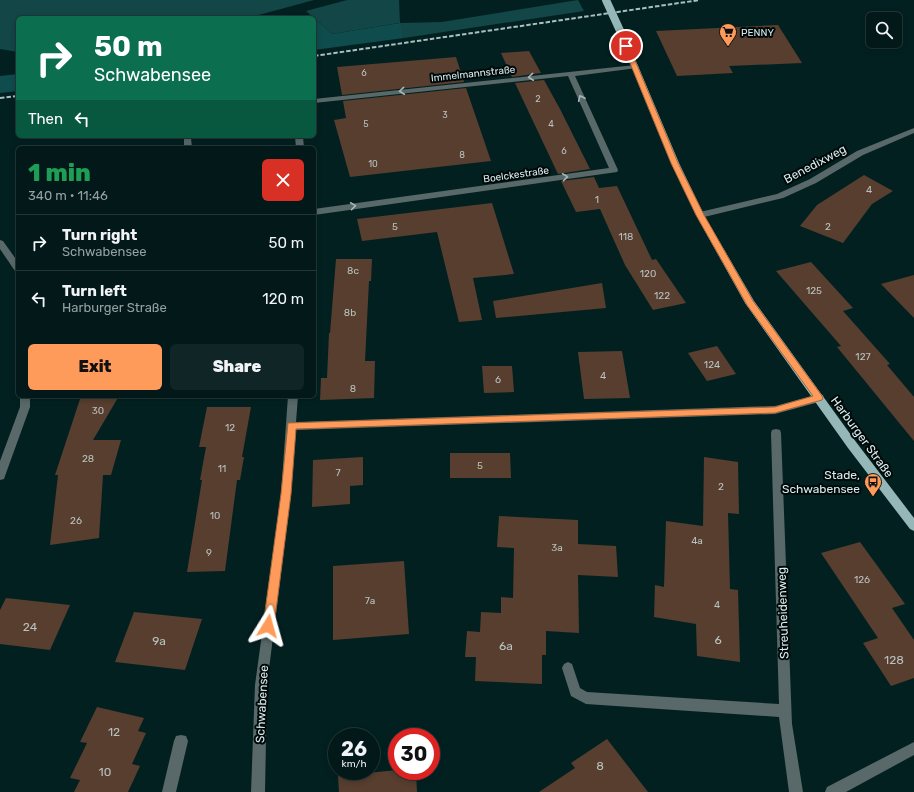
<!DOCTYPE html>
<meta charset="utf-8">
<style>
:root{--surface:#021819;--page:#102526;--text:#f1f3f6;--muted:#96a0a2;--line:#233738;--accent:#ff9b5a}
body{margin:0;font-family:Rubik,sans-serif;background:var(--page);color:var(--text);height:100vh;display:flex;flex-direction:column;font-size:15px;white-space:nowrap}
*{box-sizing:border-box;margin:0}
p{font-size:13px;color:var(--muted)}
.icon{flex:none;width:22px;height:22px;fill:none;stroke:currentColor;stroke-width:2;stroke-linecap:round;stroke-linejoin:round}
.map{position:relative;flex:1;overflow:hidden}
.details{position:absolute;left:16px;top:146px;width:300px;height:252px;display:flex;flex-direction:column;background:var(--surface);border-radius:6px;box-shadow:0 2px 6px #0003,0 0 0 1px var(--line)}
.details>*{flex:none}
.hud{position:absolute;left:16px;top:16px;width:300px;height:122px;border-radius:6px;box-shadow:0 2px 6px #0003,0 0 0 1px var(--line);background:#0b6e4f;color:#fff;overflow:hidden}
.buttons{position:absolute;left:866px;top:12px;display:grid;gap:8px}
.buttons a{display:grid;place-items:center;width:36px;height:36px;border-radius:6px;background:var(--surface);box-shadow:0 2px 6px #0003,0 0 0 1px var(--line);font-size:20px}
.speed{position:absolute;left:328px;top:728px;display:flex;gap:8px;font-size:20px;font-weight:700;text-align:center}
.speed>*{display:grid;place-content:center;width:52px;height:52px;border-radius:50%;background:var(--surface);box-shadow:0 2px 6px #0003,0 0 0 1px var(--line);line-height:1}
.speed small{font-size:10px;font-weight:400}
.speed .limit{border:6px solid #d22;background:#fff;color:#111}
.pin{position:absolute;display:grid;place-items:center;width:34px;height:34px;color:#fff;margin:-17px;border:2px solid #fff;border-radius:50%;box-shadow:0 1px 4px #0007}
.me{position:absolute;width:44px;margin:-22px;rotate:8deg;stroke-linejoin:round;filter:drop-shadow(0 0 3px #0008)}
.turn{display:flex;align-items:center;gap:14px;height:84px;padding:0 12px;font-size:18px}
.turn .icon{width:52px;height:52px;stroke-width:2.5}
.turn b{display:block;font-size:28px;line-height:34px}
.then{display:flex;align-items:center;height:38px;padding:0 12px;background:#0003;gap:8px;font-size:15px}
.round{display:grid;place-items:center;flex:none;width:42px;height:42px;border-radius:6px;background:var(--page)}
.head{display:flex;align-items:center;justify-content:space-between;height:68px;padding:0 12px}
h1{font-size:24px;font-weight:800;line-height:30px;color:#1e9e55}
.button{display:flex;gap:8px;margin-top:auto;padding:8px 12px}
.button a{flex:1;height:46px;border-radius:6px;background:var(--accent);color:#111;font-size:16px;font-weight:800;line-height:46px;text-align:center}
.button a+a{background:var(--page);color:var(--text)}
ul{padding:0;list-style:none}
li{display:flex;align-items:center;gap:12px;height:56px;padding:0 12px;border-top:1px solid var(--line)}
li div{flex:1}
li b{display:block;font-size:15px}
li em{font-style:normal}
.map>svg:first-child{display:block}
</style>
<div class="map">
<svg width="914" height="792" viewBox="0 0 914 792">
<rect width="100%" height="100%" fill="#032021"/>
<g fill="#124647">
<polygon points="0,0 314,0 248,18 18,18 18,52 0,49"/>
<polygon points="347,0 399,0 400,23 442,22 578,0 584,11 404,38 399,23 332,34 306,11"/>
</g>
<g fill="#0f4c4d">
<polygon points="314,18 332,34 400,23 404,38 314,50"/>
<polygon points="18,74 18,91 0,93 0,76"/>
</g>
<g fill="#573e2f">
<polygon points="778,25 802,63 729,66 733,73 677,76 656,31"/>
<polygon points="529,51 541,73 512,77 501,53"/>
<polygon points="456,57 464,82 342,95 337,67"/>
<polygon points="544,80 560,109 590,169 558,174 515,83"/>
<polygon points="466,88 491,161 350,177 334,120 346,118 343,101"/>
<polygon points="864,175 893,191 872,204 843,243 800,226 817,205"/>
<polygon points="594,177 599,188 617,186 652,260 656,259 686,303 653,310 625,265 600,209 576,212 561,181"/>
<polygon points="492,203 514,274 473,278 482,320 459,322 437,232 362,241 357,219"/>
<polygon points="336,259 372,259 371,281 369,281 365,361 375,361 374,398 320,400 321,378 327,378 329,333 330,333"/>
<polygon points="811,262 853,308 843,311 890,364 887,365 914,397 914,441 837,347 841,346 776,271"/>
<polygon points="914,275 914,318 881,284"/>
<polygon points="602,283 606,308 496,318 493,301"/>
<polygon points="717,346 736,374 707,381 688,353"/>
<polygon points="622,351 630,398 584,399 578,352"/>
<polygon points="482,366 512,366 514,392 484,393"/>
<polygon points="81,396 119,396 93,440 121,440 111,475 103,475 99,538 50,545 58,475 55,475"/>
<polygon points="207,407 251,407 242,457 244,457 240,480 237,480 225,571 187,572 202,480 200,480 206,447 199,447"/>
<polygon points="450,453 510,453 511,478 450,478"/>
<polygon points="363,457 363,485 350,486 350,504 312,507 313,460"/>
<polygon points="704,457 738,462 739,514 728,513 730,589 738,590 740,662 697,656 696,624 654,617 655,585 664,587 666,521 703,526"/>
<polygon points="499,516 578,520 578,544 616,546 618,577 578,575 579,633 546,631 546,655 542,655 542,684 475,681 476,657 465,657 467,631 480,632 481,612 501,613 501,597 513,598 514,548 497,547"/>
<polygon points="860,542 905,604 892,608 914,640 914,678 891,686 863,643 878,638 821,553"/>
<polygon points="404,561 409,634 333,640 333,566"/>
<polygon points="6,598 70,605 50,650 0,644 0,610"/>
<polygon points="134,612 202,619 185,670 115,662"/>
<polygon points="97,707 144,718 138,731 146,733 132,764 140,766 128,792 74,792 80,780 70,778 87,743 80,742"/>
<polygon points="607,739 648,792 539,792 575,768 571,763"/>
<polygon points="397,770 416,771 417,792 339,792 338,776"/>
</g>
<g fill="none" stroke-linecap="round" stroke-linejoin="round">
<g fill="#596969" fill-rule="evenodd">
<polygon points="635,65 639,67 637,68 575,76 618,170 617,172 314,215 314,209 609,168 568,76 314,103 314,99"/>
<polygon points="914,128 914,133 863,155 816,183 783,198 700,218 696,215 700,212 777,194 810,179 857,151"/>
<polygon points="184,136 195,136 191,138 192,148 184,148"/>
<polygon points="295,136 303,136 304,148 296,148"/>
<polygon points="0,240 3,241 18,262 18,272 15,271 0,249"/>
<polygon points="819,394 823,395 824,398 823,401 775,414 296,430 291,494 267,685 265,792 251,792 255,685 281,494 288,396 298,396 296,422 775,406"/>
<polygon points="20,396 30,396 30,407 5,476 4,479 0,480 0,461 20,407"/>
<polygon points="776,429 780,430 781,433 792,724 803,792 789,792 779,717 586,704 571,696 562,668 564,664 568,662 572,664 580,688 587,692 779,704 771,433 772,430"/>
<polygon points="181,735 186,736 188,741 176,792 162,792 174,741 176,736"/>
<polygon points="914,742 914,755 846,792 825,792 827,787"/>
</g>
<polygon fill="#96b7b8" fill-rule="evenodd" points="622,33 625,35 679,163 704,215 754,301 856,442 914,518 914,531 910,529 848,448 745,303 696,215 671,163 619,35"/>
<g stroke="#a9bfc0" stroke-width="2" stroke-dasharray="4.5 2" stroke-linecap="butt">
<polyline points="314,56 700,0"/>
<polyline points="0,98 18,96"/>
</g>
<polyline stroke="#96b7b8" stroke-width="8" points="606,0 622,35"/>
</g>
<defs><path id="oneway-chevron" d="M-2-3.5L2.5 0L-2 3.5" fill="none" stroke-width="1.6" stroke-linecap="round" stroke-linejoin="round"/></defs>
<g stroke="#a6b8b9">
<use href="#oneway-chevron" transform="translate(531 77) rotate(174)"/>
<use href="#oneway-chevron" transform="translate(402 91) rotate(174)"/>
<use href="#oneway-chevron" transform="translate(581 98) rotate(-115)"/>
<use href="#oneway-chevron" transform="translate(565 177) rotate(-8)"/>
<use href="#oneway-chevron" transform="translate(353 206) rotate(-8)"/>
</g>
<polygon fill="#ff9b5a" stroke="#a6653a" points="624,44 629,46 678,163 704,215 753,301 822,396 823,398 822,400 775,413 296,429 291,494 274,626 272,630 268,631 265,630 263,626 281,494 288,423 775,407 813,396 747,305 696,215 671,163 623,46"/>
<defs>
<symbol id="supermarket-pin" viewBox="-11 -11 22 30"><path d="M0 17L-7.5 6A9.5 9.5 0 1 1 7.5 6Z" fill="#ff9b5a" stroke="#000909"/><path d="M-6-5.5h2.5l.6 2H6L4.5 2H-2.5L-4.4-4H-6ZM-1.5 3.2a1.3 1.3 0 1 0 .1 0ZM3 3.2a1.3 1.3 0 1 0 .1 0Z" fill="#111"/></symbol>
<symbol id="bus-pin" viewBox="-11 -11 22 30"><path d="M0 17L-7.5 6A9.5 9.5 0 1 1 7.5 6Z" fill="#ff9b5a" stroke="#000909"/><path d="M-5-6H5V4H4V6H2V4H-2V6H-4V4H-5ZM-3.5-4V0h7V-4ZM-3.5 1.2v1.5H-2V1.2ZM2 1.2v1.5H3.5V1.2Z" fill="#111"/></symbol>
</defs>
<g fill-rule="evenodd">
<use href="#supermarket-pin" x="718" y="22" width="20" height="27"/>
<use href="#bus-pin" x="863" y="472" width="20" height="27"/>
</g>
<g text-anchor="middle" stroke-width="4" stroke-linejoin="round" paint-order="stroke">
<g font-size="9" fill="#b8c1be">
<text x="364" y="76">6</text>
<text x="538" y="102">2</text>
<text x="445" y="118">3</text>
<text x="366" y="127">5</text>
<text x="551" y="127">4</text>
<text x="564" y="154">6</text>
<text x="462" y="158">8</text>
<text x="373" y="167">10</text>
</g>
<g font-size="10" fill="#d9edee" stroke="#000909" text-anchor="start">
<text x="741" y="36">PENNY</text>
</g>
<g font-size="10" fill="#d9edee" stroke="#000909">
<text transform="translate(473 73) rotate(-6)" y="4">Immelmannstraße</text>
<text transform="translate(516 174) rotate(-8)" y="4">Boelckestraße</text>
</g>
<g font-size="10" fill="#b8c1be">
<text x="869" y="193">4</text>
<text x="597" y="203">1</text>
<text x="395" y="230">5</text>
<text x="828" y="230">2</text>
<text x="626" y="240">118</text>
<text x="353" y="274">8c</text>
<text x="648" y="277">120</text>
<text x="814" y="294">125</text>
<text x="662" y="299">122</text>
<text x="350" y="316">8b</text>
<text x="863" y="360">127</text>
<text x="712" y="368">124</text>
<text x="603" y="379">4</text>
<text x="498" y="383">6</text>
<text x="353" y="392">8</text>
<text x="98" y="414">30</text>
<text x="230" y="431">12</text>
<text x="88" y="462">28</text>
<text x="480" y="469">5</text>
<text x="222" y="472">11</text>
<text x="338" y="476">7</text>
<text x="721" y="490">2</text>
<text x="215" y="519">10</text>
<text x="76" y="524">26</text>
<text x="697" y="544">4a</text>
<text x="557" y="551">3a</text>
<text x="209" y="556">9</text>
<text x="862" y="583">126</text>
<text x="370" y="604">7a</text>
<text x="717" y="608">4</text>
</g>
<g font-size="12" fill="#d9edee" stroke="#000909">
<text transform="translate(815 164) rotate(-28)" y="4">Benedixweg</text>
<text transform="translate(862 437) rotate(54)" y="4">Harburger Straße</text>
<text transform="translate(783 613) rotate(-92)" y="4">Streuheidenweg</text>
<text transform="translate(262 704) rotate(-87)" y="4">Schwabensee</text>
</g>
<g font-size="12" fill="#d9edee" stroke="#000909" text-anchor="end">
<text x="860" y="479">Stade,<tspan x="860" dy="14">Schwabensee</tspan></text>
</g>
<g font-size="12" fill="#b8c1be">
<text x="30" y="631">24</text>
<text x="718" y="644">6</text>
<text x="159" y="645">9a</text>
<text x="506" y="650">6a</text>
<text x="894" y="664">128</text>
<text x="114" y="736">12</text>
<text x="600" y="770">8</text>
<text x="105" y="776">10</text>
</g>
</g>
</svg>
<div class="buttons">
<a><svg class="icon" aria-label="search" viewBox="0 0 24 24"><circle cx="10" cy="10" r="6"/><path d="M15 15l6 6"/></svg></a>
</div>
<div class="speed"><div>26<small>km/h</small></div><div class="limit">30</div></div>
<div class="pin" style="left:626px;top:46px;background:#d93025"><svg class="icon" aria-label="arrive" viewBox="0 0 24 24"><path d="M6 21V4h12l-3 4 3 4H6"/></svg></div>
<svg class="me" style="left:268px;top:626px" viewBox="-20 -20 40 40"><path d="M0-17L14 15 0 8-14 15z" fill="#ff9b5a" stroke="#fff" stroke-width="4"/></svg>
<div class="hud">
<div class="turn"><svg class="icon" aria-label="right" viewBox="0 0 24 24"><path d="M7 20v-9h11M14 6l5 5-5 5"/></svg><div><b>50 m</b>Schwabensee</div></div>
<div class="then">Then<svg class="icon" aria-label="left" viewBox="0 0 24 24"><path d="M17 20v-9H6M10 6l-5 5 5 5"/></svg></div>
</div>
<section class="details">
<div class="head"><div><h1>1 min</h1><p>340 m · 11:46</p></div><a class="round" style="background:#d93025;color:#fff"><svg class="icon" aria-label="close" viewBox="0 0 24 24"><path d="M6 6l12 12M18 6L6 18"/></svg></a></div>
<ul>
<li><svg class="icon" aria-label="right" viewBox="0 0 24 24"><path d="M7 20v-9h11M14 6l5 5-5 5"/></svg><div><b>Turn right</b><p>Schwabensee</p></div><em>50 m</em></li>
<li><svg class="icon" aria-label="left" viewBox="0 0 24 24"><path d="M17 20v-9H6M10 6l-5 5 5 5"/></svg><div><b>Turn left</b><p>Harburger Straße</p></div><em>120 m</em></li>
</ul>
<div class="button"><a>Exit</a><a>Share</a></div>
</section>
</div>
